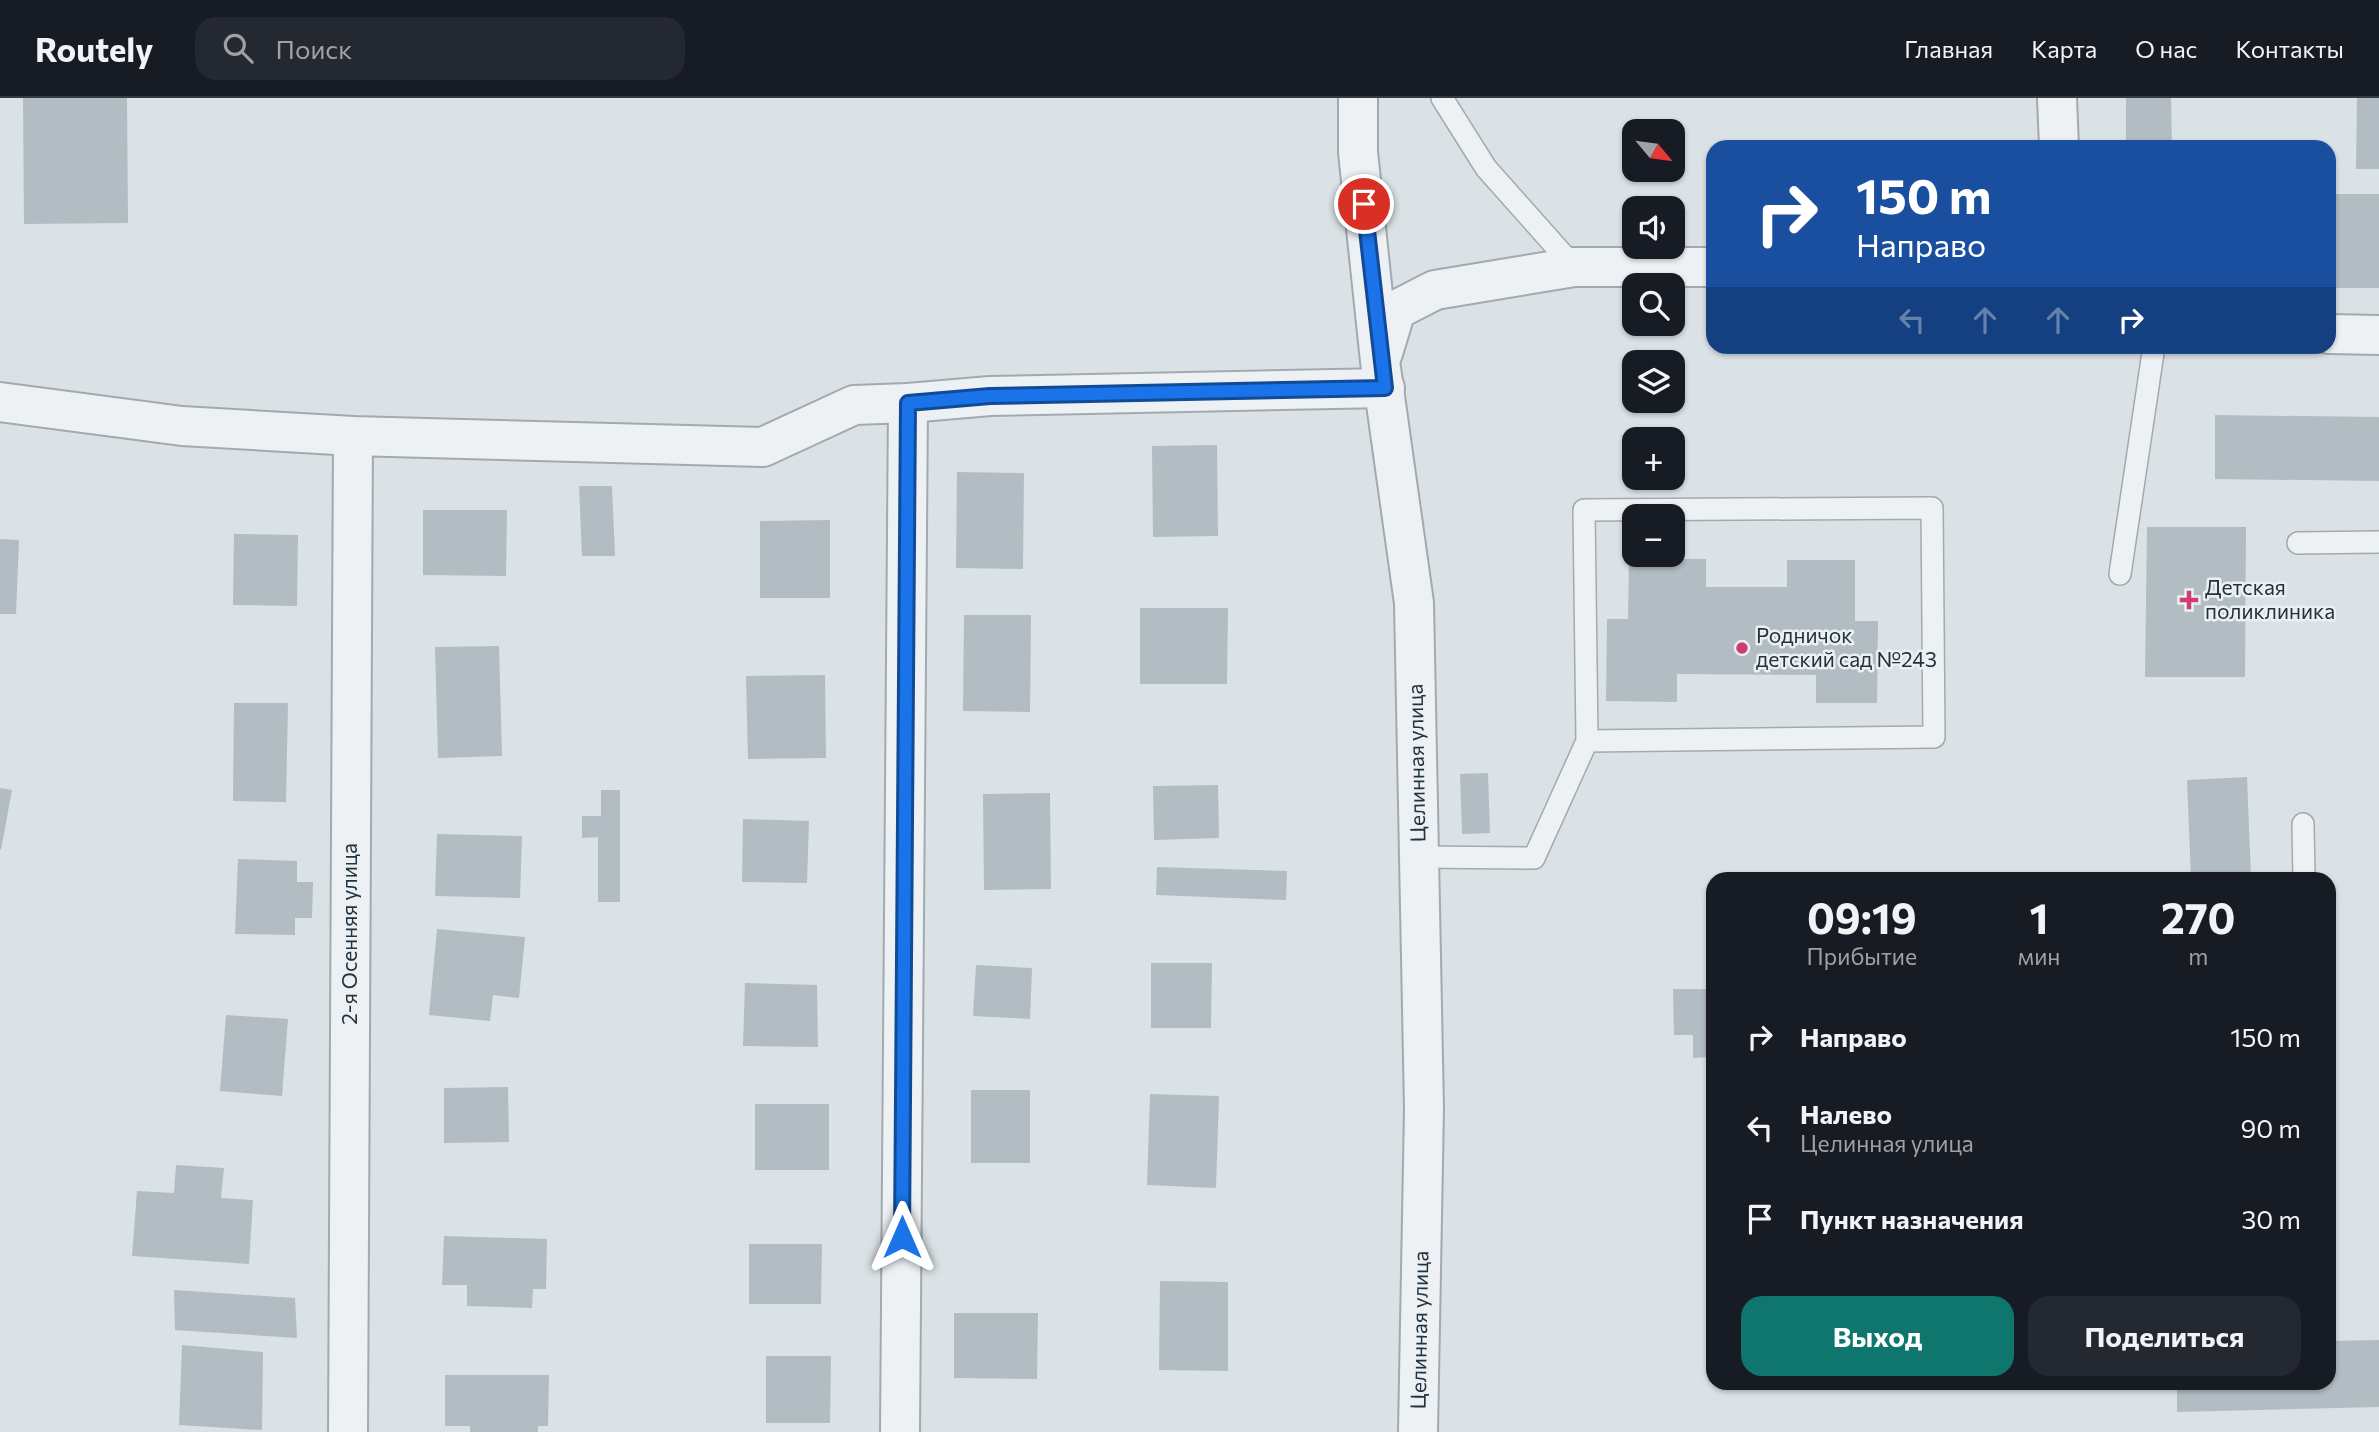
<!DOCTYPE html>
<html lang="ru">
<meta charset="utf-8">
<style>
:root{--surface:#171b24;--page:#242831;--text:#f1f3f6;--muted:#9ea1a6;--line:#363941;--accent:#0f766e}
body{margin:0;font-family:Commissioner,sans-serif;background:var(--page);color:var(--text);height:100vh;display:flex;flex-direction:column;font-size:26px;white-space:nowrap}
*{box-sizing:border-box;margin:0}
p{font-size:23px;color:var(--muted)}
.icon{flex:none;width:38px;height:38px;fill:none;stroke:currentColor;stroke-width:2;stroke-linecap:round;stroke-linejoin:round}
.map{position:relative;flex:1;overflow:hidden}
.sheet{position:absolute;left:1706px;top:774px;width:630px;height:518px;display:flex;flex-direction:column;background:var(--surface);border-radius:21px;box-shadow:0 2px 5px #0004}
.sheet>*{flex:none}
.top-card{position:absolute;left:1706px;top:42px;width:630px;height:214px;border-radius:21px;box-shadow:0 2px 5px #0004;background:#1a4fa0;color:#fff;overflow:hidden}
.needle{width:46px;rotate:119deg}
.controls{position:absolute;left:1622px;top:21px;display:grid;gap:14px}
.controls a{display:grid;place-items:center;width:63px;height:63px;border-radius:14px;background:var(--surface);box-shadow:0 2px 5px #0004;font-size:35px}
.pin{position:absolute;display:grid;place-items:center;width:60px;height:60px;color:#fff;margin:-30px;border:4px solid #fff;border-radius:50%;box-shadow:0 2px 7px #0007}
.me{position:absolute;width:77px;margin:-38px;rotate:0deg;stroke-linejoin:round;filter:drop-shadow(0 0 5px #0008)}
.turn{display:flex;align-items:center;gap:24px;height:147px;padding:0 35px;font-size:32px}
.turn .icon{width:91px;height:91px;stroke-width:2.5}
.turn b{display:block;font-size:49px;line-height:60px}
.lanes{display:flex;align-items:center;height:66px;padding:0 35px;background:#0003;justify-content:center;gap:35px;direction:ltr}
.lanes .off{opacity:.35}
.eta{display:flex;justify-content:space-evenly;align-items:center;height:119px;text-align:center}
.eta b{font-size:42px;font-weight:700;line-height:49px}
.primary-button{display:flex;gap:14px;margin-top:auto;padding:14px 35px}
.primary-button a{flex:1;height:80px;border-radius:21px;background:var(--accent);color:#fff;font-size:28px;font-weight:700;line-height:80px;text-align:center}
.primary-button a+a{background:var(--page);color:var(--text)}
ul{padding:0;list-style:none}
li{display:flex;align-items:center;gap:21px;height:91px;padding:0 35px}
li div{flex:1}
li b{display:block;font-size:26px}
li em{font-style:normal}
header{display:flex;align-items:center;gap:42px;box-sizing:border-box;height:98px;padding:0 35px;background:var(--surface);border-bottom:2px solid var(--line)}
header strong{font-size:33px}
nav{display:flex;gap:38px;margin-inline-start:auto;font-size:24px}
.search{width:490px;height:63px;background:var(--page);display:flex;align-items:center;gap:18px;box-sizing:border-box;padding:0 24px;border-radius:21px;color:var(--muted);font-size:26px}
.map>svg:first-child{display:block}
</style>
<header>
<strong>Routely</strong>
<div class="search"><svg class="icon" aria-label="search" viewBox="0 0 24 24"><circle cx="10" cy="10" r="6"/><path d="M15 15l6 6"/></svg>Поиск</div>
<nav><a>Главная</a><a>Карта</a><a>О нас</a><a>Контакты</a></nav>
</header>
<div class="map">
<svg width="2379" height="1334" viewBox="0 0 2379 1334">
<rect width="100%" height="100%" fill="#dbe2e6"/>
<g fill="#b2bcc3">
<polygon points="23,0 127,0 128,125 24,126"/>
<polygon points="2126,0 2171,0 2172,49 2126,49"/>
<polygon points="2357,0 2379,0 2379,71 2356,71"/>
<rect x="2333" y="96" width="46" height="94"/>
<polygon points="2215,317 2379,319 2379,383 2215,381"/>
<polygon points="1217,347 1218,438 1153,439 1152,348"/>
<polygon points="957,374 1024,375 1023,471 956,470"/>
<polygon points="579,388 612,388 615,458 582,458"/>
<polygon points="423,412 507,412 506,478 423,477"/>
<polygon points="830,422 830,500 760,500 760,423"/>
<polygon points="2147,429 2246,429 2245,579 2145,579"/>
<polygon points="234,436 298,437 297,508 233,507"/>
<polygon points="0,441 19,442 16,516 0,516"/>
<polygon points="1629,461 1706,461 1706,489 1787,489 1787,462 1855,462 1855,523 1878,523 1877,605 1816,605 1816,577 1677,576 1677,604 1606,603 1607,521 1628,521"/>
<polygon points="1140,510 1228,510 1227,586 1140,586"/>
<polygon points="964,517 1031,517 1030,614 963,613"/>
<polygon points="499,548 502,658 438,660 435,549"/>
<polygon points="825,577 826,660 748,661 746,578"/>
<polygon points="234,605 288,605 286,704 233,703"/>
<polygon points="1488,675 1490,735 1462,736 1460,676"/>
<polygon points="2247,679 2251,780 2191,780 2187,682"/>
<polygon points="1218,687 1219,740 1154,742 1153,688"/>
<polygon points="0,690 12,692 1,752 0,751"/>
<polygon points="601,692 620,692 620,804 598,804 598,739 582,740 582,718 601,718"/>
<polygon points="1050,695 1051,791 984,792 983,696"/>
<polygon points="743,721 809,723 807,785 742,784"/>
<polygon points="437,736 522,738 520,800 435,798"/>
<polygon points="238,761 297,763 297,784 313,784 312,820 295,820 295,837 235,836"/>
<polygon points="1157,769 1287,773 1286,802 1156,797"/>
<polygon points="437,831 525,839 519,900 493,897 490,923 429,917"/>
<polygon points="1151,865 1212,865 1211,930 1151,930"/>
<polygon points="976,867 1032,870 1030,921 973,918"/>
<polygon points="745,885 817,887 818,949 743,948"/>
<polygon points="1673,891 1713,891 1713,959 1693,960 1693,937 1674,937"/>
<polygon points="226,917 288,921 282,998 220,993"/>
<polygon points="508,989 509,1044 444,1045 444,990"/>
<rect x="971" y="992" width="59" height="73"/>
<polygon points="1150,996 1219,998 1216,1090 1147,1087"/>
<rect x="755" y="1006" width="74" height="66"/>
<polygon points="176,1067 224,1070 221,1100 253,1102 249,1166 132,1158 137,1093 174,1095"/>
<polygon points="444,1138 547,1141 546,1191 533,1191 532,1210 467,1208 467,1187 442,1187"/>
<polygon points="749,1146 822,1146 821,1206 749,1206"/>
<polygon points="1160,1183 1228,1184 1228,1273 1159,1272"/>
<polygon points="174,1192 295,1200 297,1240 175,1232"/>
<polygon points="954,1215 1038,1215 1037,1281 954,1280"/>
<polygon points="2379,1242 2379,1309 2177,1314 2177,1284 2329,1284 2329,1243"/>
<polygon points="182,1247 263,1254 262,1332 179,1327"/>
<polygon points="766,1258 831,1258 830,1325 766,1325"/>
<polygon points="445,1277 549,1277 548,1328 538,1328 538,1334 470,1334 470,1328 445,1328"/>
</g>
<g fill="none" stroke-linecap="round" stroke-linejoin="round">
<defs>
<g id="service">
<polyline points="1442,0 1486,70 1574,169"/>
<polyline points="2298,445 2379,444"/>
<polyline points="2120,476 2154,248"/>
<polyline points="2303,726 2304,780"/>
<polyline points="1419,759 1534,760 1587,643 1934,639 1932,410 1584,412 1587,643"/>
</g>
<g id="minor">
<polyline points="1358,0 1358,54 1380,263 1414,505 1424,1011 1418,1334"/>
<polyline points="2057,0 2059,49"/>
<polyline points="2329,236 2379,237"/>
<polyline points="1383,255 1396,212 1435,192 1574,169 1713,169"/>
<polyline points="0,304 182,328 353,338 763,349 854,307 908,305 990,298 1385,290"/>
<polyline points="348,1334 353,338"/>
<polyline points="900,1334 908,305"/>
</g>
</defs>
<use href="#service" stroke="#a1aab0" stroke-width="24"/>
<use href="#minor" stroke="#a1aab0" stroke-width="42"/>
<use href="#service" stroke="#eef1f4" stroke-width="21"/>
<use href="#minor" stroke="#eef1f4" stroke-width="38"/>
</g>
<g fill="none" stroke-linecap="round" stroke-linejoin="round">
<defs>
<polyline id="route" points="902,1139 908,305 990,298 1385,290 1364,106"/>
</defs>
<use href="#route" stroke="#114b97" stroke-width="18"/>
<use href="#route" stroke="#1a73e8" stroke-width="12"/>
</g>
<g fill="#cf3c6f" stroke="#eaf0f4" stroke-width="2.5">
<path d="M2185.5 491.5h7v7h7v7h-7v7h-7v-7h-7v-7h7z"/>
<circle cx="1742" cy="550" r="7"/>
</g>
<g text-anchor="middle" stroke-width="5" stroke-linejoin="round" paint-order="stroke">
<g font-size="21" fill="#25323c" stroke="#eaf0f4" text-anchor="start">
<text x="2205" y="497">Детская<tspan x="2205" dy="24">поликлиника</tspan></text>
<text x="1756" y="545">Родничок<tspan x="1756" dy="24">детский сад №243</tspan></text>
</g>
<g font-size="21" fill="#25323c" stroke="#eaf0f4">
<text transform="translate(1417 665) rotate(-91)" y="7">Целинная улица</text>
<text transform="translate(350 836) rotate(-90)" y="7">2-я Осенняя улица</text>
<text transform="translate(1420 1232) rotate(-89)" y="7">Целинная улица</text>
</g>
</g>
</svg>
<div class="controls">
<a><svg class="needle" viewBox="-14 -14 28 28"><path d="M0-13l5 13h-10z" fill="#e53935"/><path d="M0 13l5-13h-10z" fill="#9ea1a6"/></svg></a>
<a><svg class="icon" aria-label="sound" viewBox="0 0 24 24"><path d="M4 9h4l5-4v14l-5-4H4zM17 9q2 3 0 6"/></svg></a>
<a><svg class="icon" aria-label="search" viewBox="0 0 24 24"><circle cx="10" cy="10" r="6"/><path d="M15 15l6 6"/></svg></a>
<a><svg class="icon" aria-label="layers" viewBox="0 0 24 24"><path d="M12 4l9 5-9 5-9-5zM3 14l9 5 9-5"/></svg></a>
<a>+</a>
<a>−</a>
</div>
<div class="pin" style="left:1364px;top:106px;background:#d93025"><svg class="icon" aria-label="arrive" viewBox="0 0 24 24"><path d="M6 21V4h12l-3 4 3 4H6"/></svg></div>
<svg class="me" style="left:902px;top:1139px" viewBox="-20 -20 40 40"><path d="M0-17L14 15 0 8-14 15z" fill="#1a73e8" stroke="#fff" stroke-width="4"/></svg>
<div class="top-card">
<div class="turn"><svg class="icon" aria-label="right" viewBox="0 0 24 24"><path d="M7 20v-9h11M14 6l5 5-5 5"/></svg><div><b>150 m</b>Направо</div></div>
<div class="lanes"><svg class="icon off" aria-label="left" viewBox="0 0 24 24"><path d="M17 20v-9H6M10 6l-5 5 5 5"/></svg><svg class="icon off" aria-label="ahead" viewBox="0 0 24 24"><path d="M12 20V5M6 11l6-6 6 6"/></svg><svg class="icon off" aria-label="ahead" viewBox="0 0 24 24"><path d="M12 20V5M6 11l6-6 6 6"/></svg><svg class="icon" aria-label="right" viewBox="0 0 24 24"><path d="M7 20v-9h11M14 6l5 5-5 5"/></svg></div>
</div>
<section class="sheet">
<div class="eta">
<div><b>09:19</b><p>Прибытие</p></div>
<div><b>1</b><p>мин</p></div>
<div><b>270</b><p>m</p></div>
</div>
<ul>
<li><svg class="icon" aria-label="right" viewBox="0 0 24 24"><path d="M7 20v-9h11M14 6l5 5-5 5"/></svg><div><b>Направо</b></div><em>150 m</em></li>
<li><svg class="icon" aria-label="left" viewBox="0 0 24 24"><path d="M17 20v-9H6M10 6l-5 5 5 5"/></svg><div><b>Налево</b><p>Целинная улица</p></div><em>90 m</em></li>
<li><svg class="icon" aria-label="arrive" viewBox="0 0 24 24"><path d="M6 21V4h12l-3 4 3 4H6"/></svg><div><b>Пункт назначения</b></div><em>30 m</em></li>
</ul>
<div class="primary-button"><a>Выход</a><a>Поделиться</a></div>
</section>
</div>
